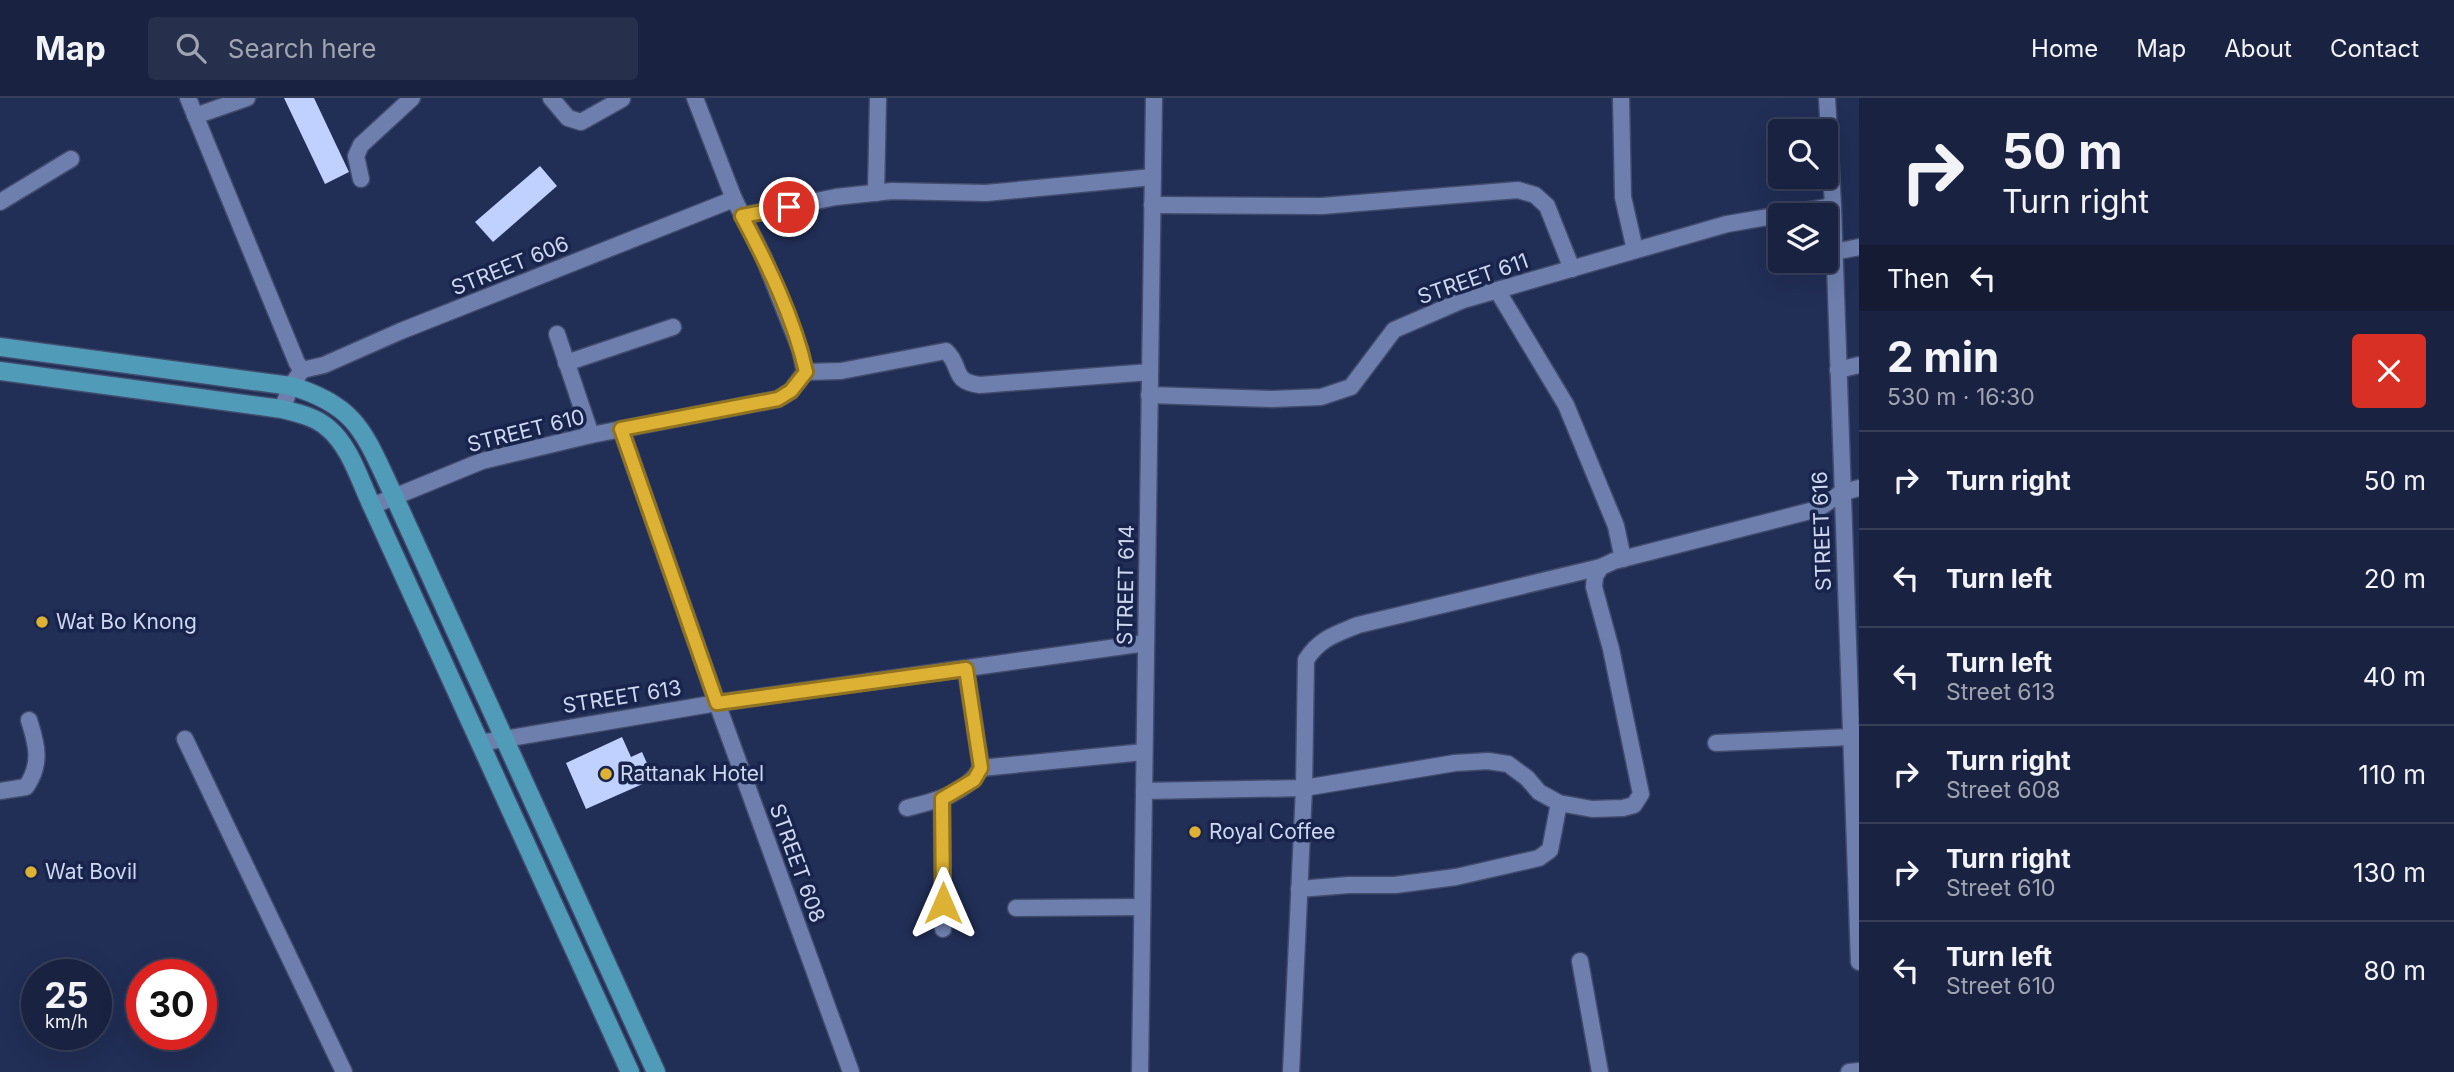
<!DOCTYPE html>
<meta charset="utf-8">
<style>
:root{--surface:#192240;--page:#262f4b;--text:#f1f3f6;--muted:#9fa4b1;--line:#373f59}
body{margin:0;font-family:Inter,sans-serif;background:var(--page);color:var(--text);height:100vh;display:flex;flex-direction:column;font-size:26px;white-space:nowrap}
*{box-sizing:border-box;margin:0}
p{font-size:23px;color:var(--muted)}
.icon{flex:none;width:38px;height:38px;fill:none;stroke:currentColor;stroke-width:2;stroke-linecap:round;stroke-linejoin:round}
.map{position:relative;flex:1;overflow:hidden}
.drawer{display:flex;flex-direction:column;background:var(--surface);width:595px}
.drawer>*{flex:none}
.hud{background:#192240;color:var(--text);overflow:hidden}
.buttons{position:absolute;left:1768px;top:21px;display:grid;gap:14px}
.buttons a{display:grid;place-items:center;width:70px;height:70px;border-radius:7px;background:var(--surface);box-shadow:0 7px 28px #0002,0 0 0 2px var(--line);font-size:35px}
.speed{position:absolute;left:21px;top:861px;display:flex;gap:14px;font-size:35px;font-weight:700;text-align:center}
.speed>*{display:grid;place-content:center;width:91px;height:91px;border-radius:50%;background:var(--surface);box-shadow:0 7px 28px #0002,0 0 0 2px var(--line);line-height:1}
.speed small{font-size:18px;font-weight:400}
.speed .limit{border:10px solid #d22;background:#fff;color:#111}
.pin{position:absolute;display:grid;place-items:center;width:60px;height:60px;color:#fff;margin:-30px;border:4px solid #fff;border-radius:50%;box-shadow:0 2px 7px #0007}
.me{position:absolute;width:77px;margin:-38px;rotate:0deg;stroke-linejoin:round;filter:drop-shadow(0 0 5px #0008)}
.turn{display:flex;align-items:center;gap:24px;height:147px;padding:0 28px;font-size:32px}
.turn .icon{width:91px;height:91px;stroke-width:2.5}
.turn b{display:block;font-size:49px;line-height:60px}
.then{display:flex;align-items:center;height:66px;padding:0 28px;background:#0003;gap:14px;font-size:26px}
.round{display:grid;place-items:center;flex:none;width:74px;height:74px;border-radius:7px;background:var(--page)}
.overview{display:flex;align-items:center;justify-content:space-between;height:119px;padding:0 28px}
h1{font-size:42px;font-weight:700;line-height:52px}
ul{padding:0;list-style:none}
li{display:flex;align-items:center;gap:21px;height:98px;padding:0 28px;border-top:2px solid var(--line)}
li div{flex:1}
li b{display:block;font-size:26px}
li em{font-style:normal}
header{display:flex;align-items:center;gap:42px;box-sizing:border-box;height:98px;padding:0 35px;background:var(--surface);border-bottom:2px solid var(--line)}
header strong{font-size:33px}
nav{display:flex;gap:38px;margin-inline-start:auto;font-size:24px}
.search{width:490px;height:63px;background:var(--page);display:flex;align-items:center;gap:18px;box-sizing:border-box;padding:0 24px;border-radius:7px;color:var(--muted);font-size:26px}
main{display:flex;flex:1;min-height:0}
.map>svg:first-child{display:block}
</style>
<header>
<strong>Map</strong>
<div class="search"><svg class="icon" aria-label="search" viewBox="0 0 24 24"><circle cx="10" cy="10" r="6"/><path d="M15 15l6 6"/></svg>Search here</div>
<nav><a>Home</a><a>Map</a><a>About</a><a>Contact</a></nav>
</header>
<main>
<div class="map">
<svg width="1859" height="974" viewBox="0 0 1859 974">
<rect width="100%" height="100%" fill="#212e56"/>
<g fill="#c0d1ff">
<polygon points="284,0 314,0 349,74 325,86"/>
<polygon points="540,68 557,88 493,144 475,124"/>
<polygon points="622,639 631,659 642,654 654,681 586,711 566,665"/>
</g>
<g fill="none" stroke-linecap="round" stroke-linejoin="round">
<defs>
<g id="minor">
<polyline points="188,0 297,265 302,272 291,288 282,311"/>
<polyline points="551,0 568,20 581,24 622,1"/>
<polyline points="1621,0 1623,99 1635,152"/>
<polyline points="1827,0 1833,108 1859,864"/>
<polyline points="195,18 247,0"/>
<polyline points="361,81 356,58 361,47 412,0"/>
<polyline points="876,95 878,0"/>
<polyline points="0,104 71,61"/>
<polyline points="1152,107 1322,108 1518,92 1535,97 1547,108 1572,171"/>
<polyline points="742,118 836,99 892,93 986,95 1153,79"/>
<polyline points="1834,154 1859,149"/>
<polyline points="1497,192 1566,307 1616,428 1623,461"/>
<polyline points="557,236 591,337"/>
<polyline points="566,265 673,229"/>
<polyline points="302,272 324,267 401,233 734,101"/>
<polyline points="1838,272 1859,267"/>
<path d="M 805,274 L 841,273 L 946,253 C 963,269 950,283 980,287 L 1150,274"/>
<polyline points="1149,297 1272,301 1321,299 1351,289 1394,232 1463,202 1727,126 1833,108"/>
<polyline points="621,331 717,605 851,974"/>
<polyline points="372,408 482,363 591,337 778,301 791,293 805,274 800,251 763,158 734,101 695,0"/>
<polyline points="966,571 981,670"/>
<polyline points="185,641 344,974"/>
<polyline points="480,645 717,605 1146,545"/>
<polyline points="1716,645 1850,639"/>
<path d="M 0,693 L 26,689 C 42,666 37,647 29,622"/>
<polyline points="1144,693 1304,690 1455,665 1488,663 1508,666 1527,680 1539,694 1559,705 1592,711 1623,710 1634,707 1641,696 1611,551 1594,489 1595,478 1601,469 1614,463 1818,411 1841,395 1859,390"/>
<polyline points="942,701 943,831"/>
<path d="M 907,710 C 935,703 966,696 981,670 L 1144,654"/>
<polyline points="1299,791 1349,787 1395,787 1456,779 1539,760 1550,752 1559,705"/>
<polyline points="1016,810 1142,809"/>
<polyline points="1580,863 1600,974"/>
<polyline points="1140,974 1154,0"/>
<path d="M 1291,974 L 1304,690 L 1306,562 C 1319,541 1336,536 1358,527 L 1601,469"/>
<polyline points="1849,974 1859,973"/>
</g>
<g id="major">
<path d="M 0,249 L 291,288 C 359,308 365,338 394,398 L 656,974"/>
<path d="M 0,273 L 282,311 C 298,315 316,319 328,330 C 350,348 360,383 372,408 L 630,974"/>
</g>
</defs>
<use href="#minor" stroke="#414b6d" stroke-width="19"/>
<use href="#major" stroke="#414b6d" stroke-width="21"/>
<use href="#minor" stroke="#6e7fae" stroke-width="16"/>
<use href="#major" stroke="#509bb8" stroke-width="18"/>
</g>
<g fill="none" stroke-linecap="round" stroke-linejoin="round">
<defs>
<path id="route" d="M 789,109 L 742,118 C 768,167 794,220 806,274 L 791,293 L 778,301 L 621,331 L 717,605 L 966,571 L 981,670 L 974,682 L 942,701 L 943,805"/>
</defs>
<use href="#route" stroke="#907321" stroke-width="18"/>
<use href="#route" stroke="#ddb133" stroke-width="12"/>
</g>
<g fill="#ddb133" stroke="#18244b" stroke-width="2.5">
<circle cx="42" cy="524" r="7"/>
<circle cx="606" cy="676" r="7"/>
<circle cx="1195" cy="734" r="7"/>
<circle cx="31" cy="774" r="7"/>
</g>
<g text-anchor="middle" stroke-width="7" stroke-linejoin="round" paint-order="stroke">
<g font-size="21" fill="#cdd7f1" stroke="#18244b">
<text transform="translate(510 168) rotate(-22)" y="7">STREET 606</text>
<text transform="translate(1473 181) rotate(-19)" y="7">STREET 611</text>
<text transform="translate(526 333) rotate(-14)" y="7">STREET 610</text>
<text transform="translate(1822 433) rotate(-92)" y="7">STREET 616</text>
<text transform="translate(1126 487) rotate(-89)" y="7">STREET 614</text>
<text transform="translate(622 599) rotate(-9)" y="7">STREET 613</text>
<text transform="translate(797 765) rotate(70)" y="7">STREET 608</text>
</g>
<g font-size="21" fill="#cdd7f1" stroke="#18244b" text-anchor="start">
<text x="56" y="531">Wat Bo Knong</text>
<text x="620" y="683">Rattanak Hotel</text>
<text x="1209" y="741">Royal Coffee</text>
<text x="45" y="781">Wat Bovil</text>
</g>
</g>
</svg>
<div class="buttons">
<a><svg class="icon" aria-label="search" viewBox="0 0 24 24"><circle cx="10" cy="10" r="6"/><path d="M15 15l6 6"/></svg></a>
<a><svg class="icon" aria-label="layers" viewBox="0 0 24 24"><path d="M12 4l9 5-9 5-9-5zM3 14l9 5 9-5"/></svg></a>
</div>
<div class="speed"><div>25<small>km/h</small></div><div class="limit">30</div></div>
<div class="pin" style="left:789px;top:109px;background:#d93025"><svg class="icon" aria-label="arrive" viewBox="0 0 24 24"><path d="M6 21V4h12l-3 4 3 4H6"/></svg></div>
<svg class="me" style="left:943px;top:805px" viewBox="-20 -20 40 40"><path d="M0-17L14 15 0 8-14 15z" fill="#ddb133" stroke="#fff" stroke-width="4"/></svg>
</div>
<section class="drawer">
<div class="hud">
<div class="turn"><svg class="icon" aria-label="right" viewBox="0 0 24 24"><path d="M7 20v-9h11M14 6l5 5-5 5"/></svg><div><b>50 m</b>Turn right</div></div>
<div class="then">Then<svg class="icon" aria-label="left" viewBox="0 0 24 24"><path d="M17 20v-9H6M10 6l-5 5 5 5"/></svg></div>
</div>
<div class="overview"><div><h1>2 min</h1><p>530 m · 16:30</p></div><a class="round" style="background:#d93025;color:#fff"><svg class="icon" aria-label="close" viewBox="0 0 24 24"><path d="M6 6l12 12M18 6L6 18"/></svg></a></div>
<ul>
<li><svg class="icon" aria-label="right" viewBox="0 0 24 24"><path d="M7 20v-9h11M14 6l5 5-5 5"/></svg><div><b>Turn right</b></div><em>50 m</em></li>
<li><svg class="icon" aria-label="left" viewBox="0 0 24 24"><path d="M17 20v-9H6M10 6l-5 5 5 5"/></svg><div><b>Turn left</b></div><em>20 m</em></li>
<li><svg class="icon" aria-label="left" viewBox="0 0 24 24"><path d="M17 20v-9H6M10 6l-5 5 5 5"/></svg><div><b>Turn left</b><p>Street 613</p></div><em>40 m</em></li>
<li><svg class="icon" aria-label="right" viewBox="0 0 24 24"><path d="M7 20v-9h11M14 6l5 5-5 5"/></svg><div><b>Turn right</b><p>Street 608</p></div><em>110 m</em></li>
<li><svg class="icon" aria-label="right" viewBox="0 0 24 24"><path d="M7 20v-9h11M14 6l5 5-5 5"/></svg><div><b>Turn right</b><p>Street 610</p></div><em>130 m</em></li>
<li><svg class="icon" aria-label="left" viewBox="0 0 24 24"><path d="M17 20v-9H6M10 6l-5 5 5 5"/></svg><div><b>Turn left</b><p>Street 610</p></div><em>80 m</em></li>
</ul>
</section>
</main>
